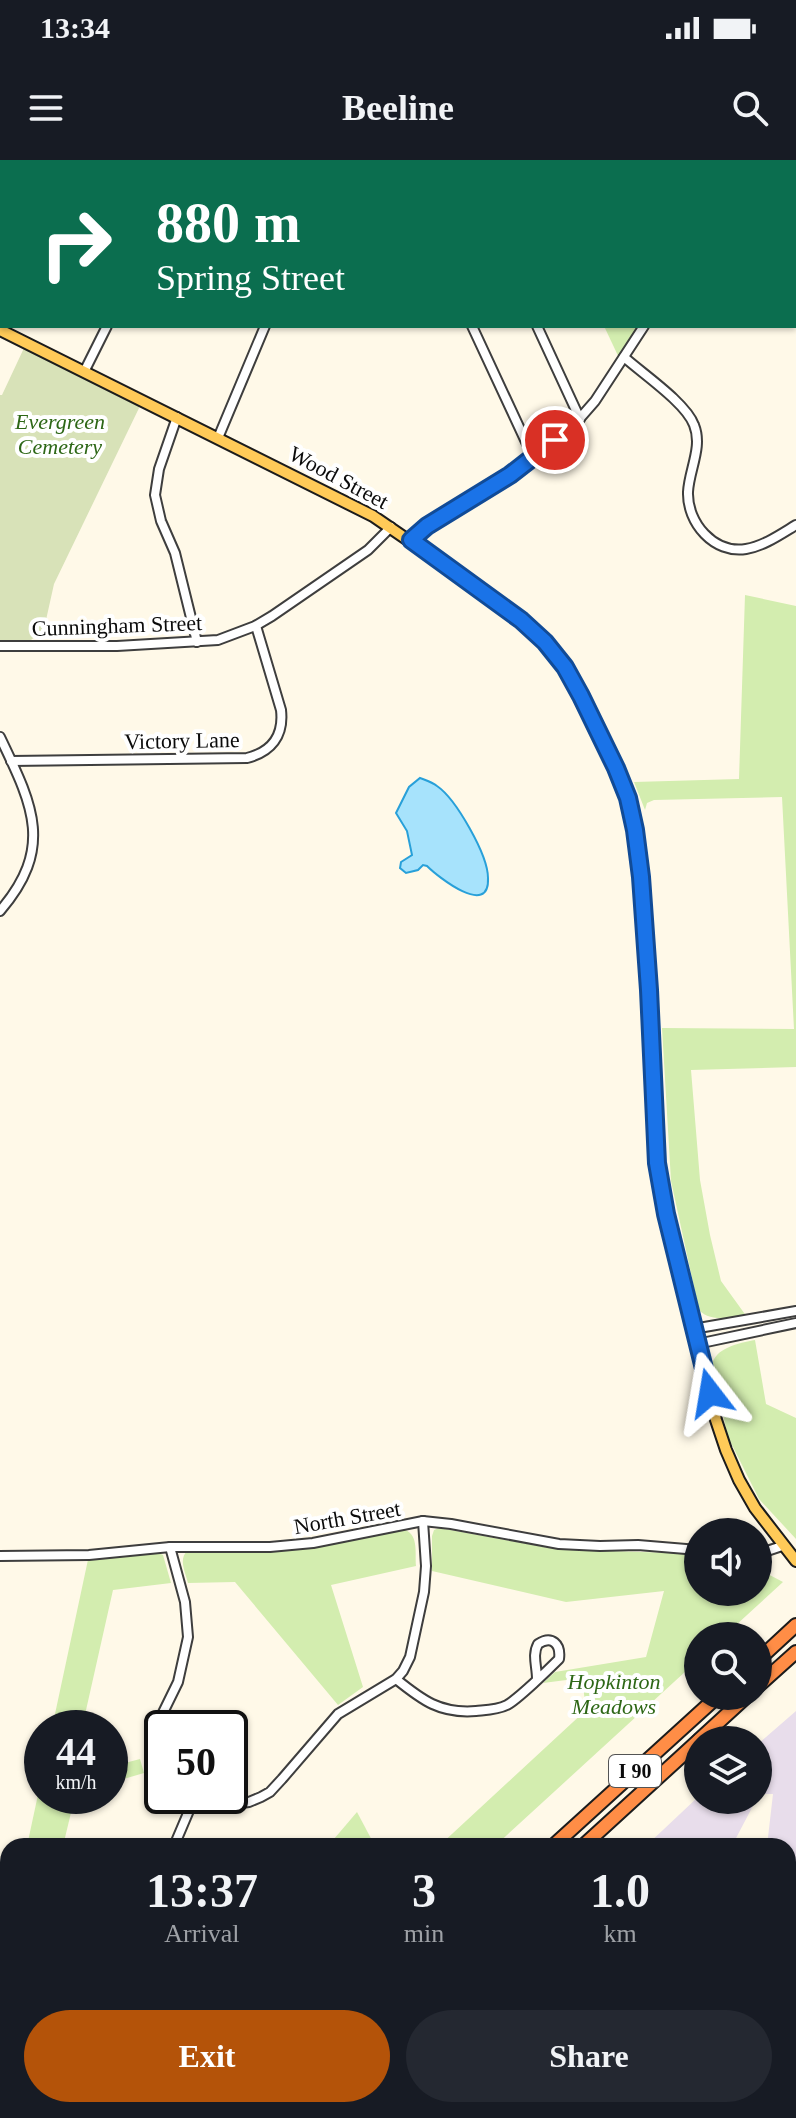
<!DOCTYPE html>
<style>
:root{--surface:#171b24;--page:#242831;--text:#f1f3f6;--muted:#9ea1a6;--accent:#b45309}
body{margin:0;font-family:"Times New Roman",serif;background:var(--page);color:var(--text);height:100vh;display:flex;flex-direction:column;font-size:30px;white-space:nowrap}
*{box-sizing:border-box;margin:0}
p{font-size:26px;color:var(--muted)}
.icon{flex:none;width:44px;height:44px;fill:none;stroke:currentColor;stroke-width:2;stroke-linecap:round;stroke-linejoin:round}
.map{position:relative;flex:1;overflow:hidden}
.details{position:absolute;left:0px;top:1678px;width:796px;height:280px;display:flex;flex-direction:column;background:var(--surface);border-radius:24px 24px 0 0;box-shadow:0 2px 6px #0004}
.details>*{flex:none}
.top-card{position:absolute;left:0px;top:0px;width:796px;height:168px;box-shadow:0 2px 6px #0004;background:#0b6e4f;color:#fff;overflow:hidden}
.controls{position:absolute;left:684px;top:1358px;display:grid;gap:16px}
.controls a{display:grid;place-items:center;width:88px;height:88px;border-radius:50%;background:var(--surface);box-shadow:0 2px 6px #0004;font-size:40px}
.speed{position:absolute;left:24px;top:1550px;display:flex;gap:16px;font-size:40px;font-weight:700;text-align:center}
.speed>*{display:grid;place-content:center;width:104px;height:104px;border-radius:50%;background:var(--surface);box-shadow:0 2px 6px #0004;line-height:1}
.speed small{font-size:20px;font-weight:400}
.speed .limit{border:4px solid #111;border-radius:12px;background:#fff;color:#111}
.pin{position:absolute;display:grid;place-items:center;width:68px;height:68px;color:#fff;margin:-34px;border:4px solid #fff;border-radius:50%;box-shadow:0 2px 8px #0007}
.me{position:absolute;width:88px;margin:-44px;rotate:346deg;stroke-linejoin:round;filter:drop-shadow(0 0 6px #0008)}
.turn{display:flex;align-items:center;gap:28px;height:168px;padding:0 24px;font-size:36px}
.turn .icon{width:104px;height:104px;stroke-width:2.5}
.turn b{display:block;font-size:56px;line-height:68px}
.eta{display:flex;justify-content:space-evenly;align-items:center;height:136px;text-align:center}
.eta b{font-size:48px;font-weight:700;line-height:56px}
.action{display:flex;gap:16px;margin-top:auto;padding:16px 24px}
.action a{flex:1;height:92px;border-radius:48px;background:var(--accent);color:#fff;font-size:32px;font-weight:700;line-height:92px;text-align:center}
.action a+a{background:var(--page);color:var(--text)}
.status{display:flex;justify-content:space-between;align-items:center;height:56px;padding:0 40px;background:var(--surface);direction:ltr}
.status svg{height:22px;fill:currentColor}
header{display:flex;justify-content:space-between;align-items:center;height:104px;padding:0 24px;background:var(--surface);font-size:36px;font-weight:700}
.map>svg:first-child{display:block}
</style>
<div class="status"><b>13:34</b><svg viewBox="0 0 49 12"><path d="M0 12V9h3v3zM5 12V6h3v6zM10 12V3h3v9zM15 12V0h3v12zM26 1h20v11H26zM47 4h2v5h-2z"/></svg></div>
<header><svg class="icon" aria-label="menu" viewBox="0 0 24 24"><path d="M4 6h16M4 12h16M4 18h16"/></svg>Beeline<svg class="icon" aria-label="search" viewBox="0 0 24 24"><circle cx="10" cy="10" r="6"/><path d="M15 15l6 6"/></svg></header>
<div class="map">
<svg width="796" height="1958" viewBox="0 0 796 1958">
<rect width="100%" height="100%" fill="#fff9e8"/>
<g fill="#e8ddeb">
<polygon points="796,1551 796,1859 788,1854 788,1686 767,1686 773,1634 759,1634 758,1637 758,1584"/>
<polygon points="698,1637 698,1640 756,1640 735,1680 735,1686 646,1686"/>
</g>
<g fill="#d3edaf">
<polygon points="0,0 198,0 190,2 2,2 2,130 0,135"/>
<polygon points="365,0 602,0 603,2 369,2"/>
<polygon points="604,166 640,166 620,200"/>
<path d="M 745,435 L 796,446 L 796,907 L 691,910 L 700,1020 L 710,1075 L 721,1121 L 747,1157 C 731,1158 710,1162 699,1150 L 671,1021 L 662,868 L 794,869 L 782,637 L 654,640 L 647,643 L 645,650 L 634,622 L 739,619 Z"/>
<path d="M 755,1180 L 766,1244 L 796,1258 L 796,1379 L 759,1339 L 728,1277 L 712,1206 C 714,1188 739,1183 755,1180 Z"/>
<polygon points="439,1368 555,1389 698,1394 698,1432 758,1432 758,1409 783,1422 724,1476 698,1476 698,1500 495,1686 439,1686 586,1550 582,1518 543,1523 555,1512 646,1497 664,1431 566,1442 432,1411 432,1376 434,1370"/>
<path d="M 402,1369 C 419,1373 415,1391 416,1406 L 331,1425 L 363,1527 L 338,1545 L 235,1422 L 188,1423 C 185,1411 178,1399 188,1390 L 299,1389 L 333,1384 Z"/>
<polygon points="157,1392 163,1395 171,1423 113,1430 82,1568 52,1568 89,1395"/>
<polygon points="140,1599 144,1613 110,1623 110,1607"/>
<polygon points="42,1616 42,1636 75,1636 63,1686 27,1686"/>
<polygon points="357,1652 375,1686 328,1686"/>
<polygon points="8,1777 8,1950 207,1950 198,1958 0,1958 0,1815"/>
<polygon points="788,1854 796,1859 796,1958 722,1958 726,1950 788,1950"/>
<polygon points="380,1950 635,1950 639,1958 376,1958"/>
</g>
<polygon fill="#d8e2b8" points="24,188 140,246 54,424 44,469 31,480 0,480 0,235 2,235"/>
<path fill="#a7e3fc" stroke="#28a0d9" stroke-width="2" d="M 420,618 C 425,620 432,622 437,626 C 456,639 488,695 488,718 C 490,758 438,717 427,706 L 423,705 L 418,710 L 406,713 L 400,708 L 401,702 L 412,695 L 407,671 L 396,653 L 409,627 Z"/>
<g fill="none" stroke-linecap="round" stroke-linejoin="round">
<defs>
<g id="minor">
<polyline points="794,11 796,9"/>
<polyline points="0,154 2,150"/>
<polyline points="472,166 533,297"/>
<polyline points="537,166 580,259"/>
<path d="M 624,197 C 643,214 686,243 694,265 C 703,287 689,310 688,332 C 687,363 714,394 746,389 C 764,386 781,374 796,365"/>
<polyline points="84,212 107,166"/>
<polyline points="177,257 159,309 155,335 161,361 175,393 197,482"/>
<polyline points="218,278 265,166"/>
<polyline points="411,380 427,366 510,315 574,265 595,241 644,166"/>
<polyline points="0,486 117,486 218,480 255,466 272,456 368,390 391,367"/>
<path d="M 0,577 C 32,644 55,687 0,751"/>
<path d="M 11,601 L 247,598 C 271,592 284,576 281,550 L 256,466"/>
<polyline points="693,1169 796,1151"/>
<polyline points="697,1184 796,1163"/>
<polyline points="758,1394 782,1386"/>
<polyline points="0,1396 89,1395 170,1387 270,1387 313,1383 423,1361 451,1364 559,1384 600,1386 638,1385 698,1390"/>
<path d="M 396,1519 C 422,1540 440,1554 476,1551 C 486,1550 497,1550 507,1545 C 518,1539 549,1509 559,1499 C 561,1484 552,1475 538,1484 C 532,1495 537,1506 537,1519"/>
<polyline points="162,1633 154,1621 151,1586 154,1571 178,1522 188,1477 185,1442 170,1387"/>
<polyline points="166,1636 191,1646 234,1644 249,1642 261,1637 270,1632 282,1619 338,1554 396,1519 403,1511 410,1497 424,1432 426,1406 423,1361"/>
<polyline points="174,1686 191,1646"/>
</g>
<polyline id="major" points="0,170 373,356 469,422 521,460 545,482 565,507 581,536 622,623 632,654 638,686 649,830 656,992 666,1054 716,1260 726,1290 739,1320 755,1348 796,1401"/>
<g id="highway">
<polyline points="758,1500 796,1465"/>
<polyline points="758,1526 796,1492"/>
<polyline points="699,1580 747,1536"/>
<polyline points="553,1686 718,1536"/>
<polyline points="583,1686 698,1581"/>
<polyline points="255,1958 264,1950"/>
<polyline points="285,1958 294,1950"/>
</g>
</defs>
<use href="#minor" stroke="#3e3e3e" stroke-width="12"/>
<use href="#major" stroke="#1c1c1c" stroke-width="14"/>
<use href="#highway" stroke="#1c1c1c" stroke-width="16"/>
<use href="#minor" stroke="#fff" stroke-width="8"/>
<use href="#major" stroke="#ffca58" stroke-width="10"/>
<use href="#highway" stroke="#ff8d46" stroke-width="12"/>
</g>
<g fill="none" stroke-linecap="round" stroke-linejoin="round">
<defs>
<polyline id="route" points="555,280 510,315 427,366 411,380 521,460 545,482 565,507 581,536 616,608 628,638 635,670 641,717 649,830 657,1003 666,1054 710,1233"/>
</defs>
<use href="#route" stroke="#114b97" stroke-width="20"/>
<use href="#route" stroke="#1a73e8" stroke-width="14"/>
</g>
<g text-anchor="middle" stroke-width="8" stroke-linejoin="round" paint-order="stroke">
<rect fill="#fff" stroke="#545454" stroke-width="2" x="609" y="1595" width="52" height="32" rx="6"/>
<g font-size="20" font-weight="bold" fill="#0b0b0b">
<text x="635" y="1618">I 90</text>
</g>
<g font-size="22" font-style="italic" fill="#2d6716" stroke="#fff">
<text x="60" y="269">Evergreen<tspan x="60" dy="25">Cemetery</tspan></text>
<text x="614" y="1529">Hopkinton<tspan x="614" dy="25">Meadows</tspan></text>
</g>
<g font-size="22" fill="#0b0b0b" stroke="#fff">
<text transform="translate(339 317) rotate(28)" y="8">Wood Street</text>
<text transform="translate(117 465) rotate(-2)" y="8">Cunningham Street</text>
<text transform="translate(182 580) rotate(-1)" y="8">Victory Lane</text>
<text transform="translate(347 1357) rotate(-10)" y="8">North Street</text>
</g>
</g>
</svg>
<div class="controls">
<a><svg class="icon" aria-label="sound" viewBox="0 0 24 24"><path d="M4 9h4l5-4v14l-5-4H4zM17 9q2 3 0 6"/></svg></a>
<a><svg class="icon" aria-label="search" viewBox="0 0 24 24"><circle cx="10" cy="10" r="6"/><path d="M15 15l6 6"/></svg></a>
<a><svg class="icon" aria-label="layers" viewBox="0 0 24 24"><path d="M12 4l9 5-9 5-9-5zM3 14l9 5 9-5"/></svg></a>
</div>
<div class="speed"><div>44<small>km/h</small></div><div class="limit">50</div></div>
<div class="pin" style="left:555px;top:280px;background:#d93025"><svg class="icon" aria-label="arrive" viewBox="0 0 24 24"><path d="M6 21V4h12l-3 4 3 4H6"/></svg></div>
<svg class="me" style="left:710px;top:1233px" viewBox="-20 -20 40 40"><path d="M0-17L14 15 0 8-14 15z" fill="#1a73e8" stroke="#fff" stroke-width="4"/></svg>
<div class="top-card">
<div class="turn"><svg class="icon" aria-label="right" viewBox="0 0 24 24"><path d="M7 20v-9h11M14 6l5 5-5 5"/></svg><div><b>880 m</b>Spring Street</div></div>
</div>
<section class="details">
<div class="eta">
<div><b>13:37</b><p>Arrival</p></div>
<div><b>3</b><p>min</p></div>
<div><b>1.0</b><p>km</p></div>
</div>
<div class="action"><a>Exit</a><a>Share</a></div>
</section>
</div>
